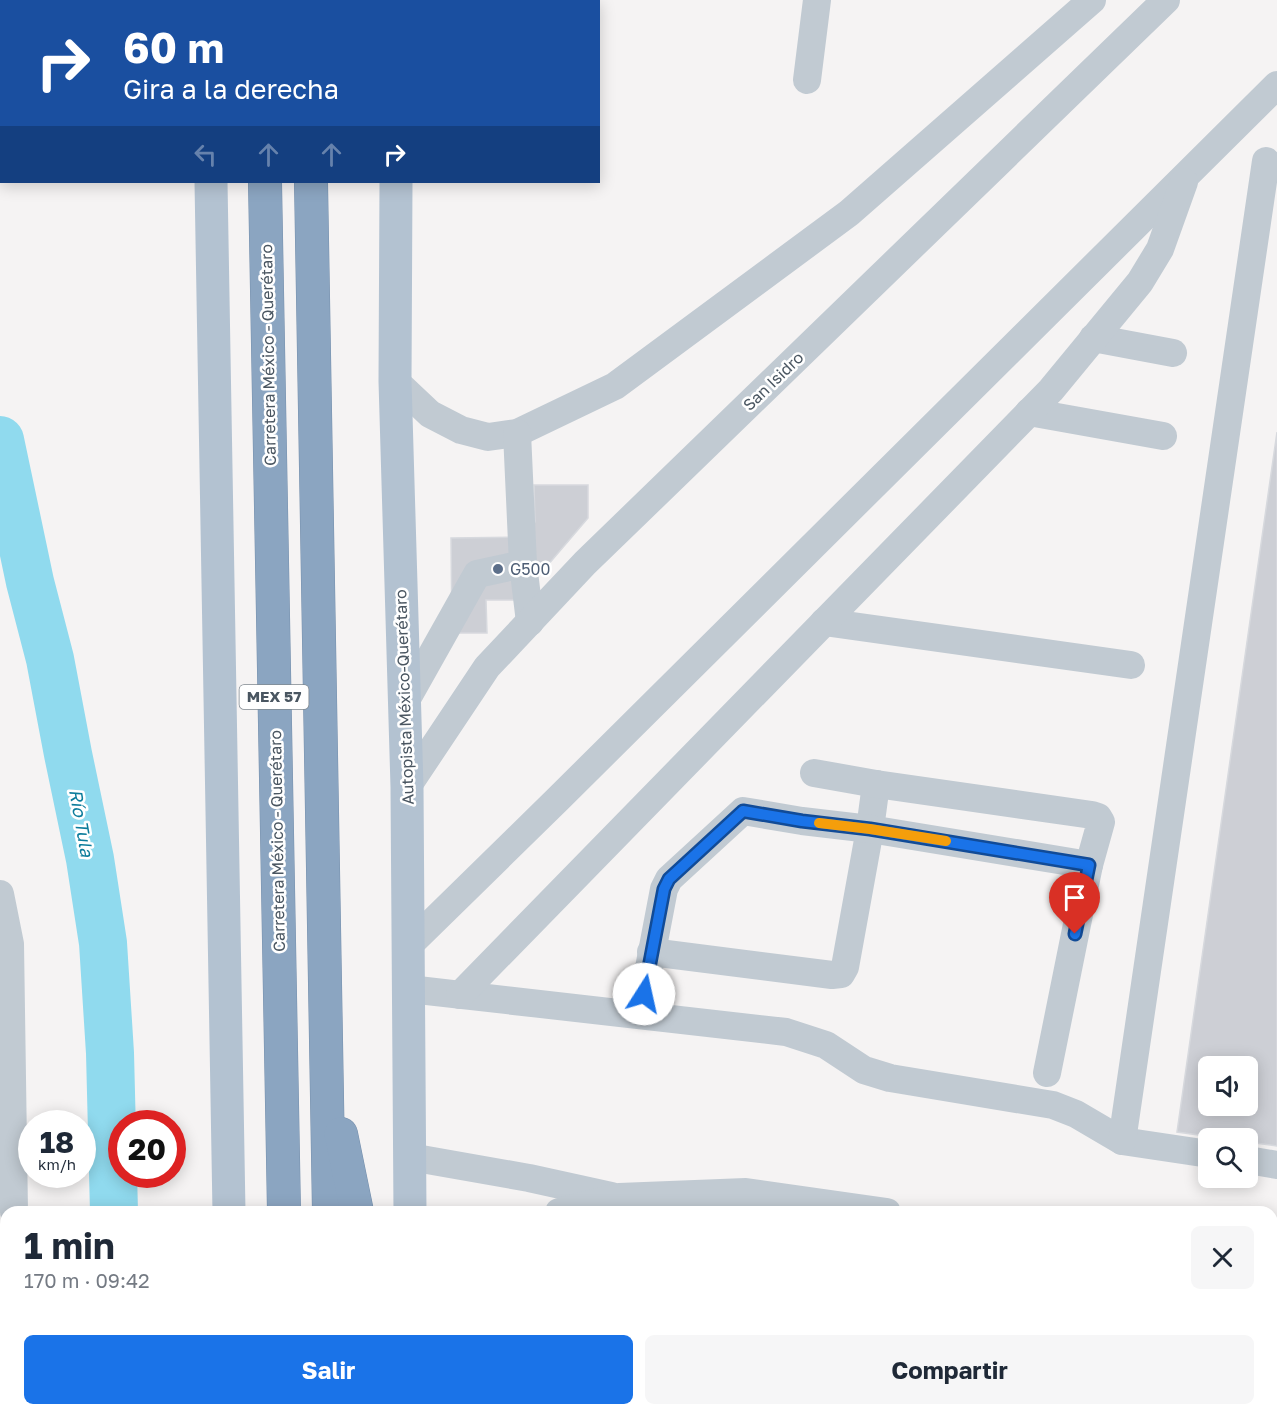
<!DOCTYPE html>
<html lang="es">
<meta charset="utf-8">
<style>
:root{--surface:#fff;--page:#f6f6f7;--text:#1f2937;--muted:#747a83;--accent:#1a73e8}
body{margin:0;font-family:"Golos Text",sans-serif;background:var(--page);color:var(--text);height:100vh;display:flex;flex-direction:column;font-size:22px;white-space:nowrap}
*{box-sizing:border-box;margin:0}
p{font-size:20px;color:var(--muted)}
.icon{flex:none;width:33px;height:33px;fill:none;stroke:currentColor;stroke-width:2;stroke-linecap:round;stroke-linejoin:round}
.map{position:relative;flex:1;overflow:hidden}
.drawer{position:absolute;left:0px;top:1206px;width:1278px;height:210px;display:flex;flex-direction:column;background:var(--surface);border-radius:18px 18px 0 0;box-shadow:0 3px 15px #0003}
.drawer>*{flex:none}
.top-card{position:absolute;left:0px;top:0px;width:600px;height:183px;box-shadow:0 3px 15px #0003;background:#1a4fa0;color:#fff;overflow:hidden}
.controls{position:absolute;left:1198px;top:1056px;display:grid;gap:12px}
.controls a{display:grid;place-items:center;width:60px;height:60px;border-radius:9px;background:var(--surface);box-shadow:0 3px 15px #0003;font-size:30px}
.speed{position:absolute;left:18px;top:1110px;display:flex;gap:12px;font-size:30px;font-weight:700;text-align:center}
.speed>*{display:grid;place-content:center;width:78px;height:78px;border-radius:50%;background:var(--surface);box-shadow:0 3px 15px #0003;line-height:1}
.speed small{font-size:15px;font-weight:400}
.speed .limit{border:9px solid #d22;background:#fff;color:#111}
.pin{position:absolute;display:grid;place-items:center;width:51px;height:51px;color:#fff;margin:-62px -26px;border-radius:50% 50% 50% 0;rotate:-45deg;box-shadow:0 0 6px #0007}
.pin .icon{rotate:45deg}
.me{position:absolute;width:66px;margin:-33px;rotate:10deg;stroke-linejoin:round;filter:drop-shadow(0 0 4px #0008)}
.turn{display:flex;align-items:center;gap:21px;height:126px;padding:0 24px;font-size:27px}
.turn .icon{width:78px;height:78px;stroke-width:2.5}
.turn b{display:block;font-size:42px;line-height:51px}
.lanes{display:flex;align-items:center;height:57px;padding:0 24px;background:#0003;justify-content:center;gap:30px;direction:ltr}
.lanes .off{opacity:.35}
.round{display:grid;place-items:center;flex:none;width:63px;height:63px;border-radius:9px;background:var(--page)}
.overview{display:flex;align-items:center;justify-content:space-between;height:102px;padding:0 24px}
h1{font-size:36px;font-weight:700;line-height:45px}
.button{display:flex;gap:12px;margin-top:auto;padding:12px 24px}
.button a{flex:1;height:69px;border-radius:9px;background:var(--accent);color:#fff;font-size:24px;font-weight:700;line-height:69px;text-align:center}
.button a+a{background:var(--page);color:var(--text)}
.map>svg:first-child{display:block}
</style>
<div class="map">
<svg width="1277" height="1416" viewBox="0 0 1277 1416">
<rect width="100%" height="100%" fill="#f5f3f3"/>
<g fill="none" stroke-linecap="round" stroke-linejoin="round">
<g stroke="#90daee" stroke-width="48">
<polyline points="0,440 30,582 50,659 68,754 90,859 103,943 110,1053 114,1212"/>
<polyline points="116,1410 117,1416"/>
</g>
</g>
<g fill="#cdcfd5" stroke="#d7d9de" stroke-width="1.5" fill-rule="evenodd">
<path d="M 1277,432 L 1277,1146 L 1248,1142 L 1248,1138 L 1221,1138 L 1177,1132 ZM 1209,1066 L 1248,1066 L 1248,1106 L 1209,1106 Z"/>
<polygon points="534,485 588,485 588,518 518,600 486,600 487,633 452,633 451,538 519,537 535,522"/>
<polygon points="1272,1280 1277,1281 1277,1416 758,1416 759,1410 1272,1410"/>
</g>
<g fill="none" stroke-linecap="round" stroke-linejoin="round">
<defs>
<g id="highway">
<polyline points="262,0 262,2"/>
<polyline points="326,2 326,0"/>
<polyline points="265,182 284,1212"/>
<polyline points="311,182 329,1212"/>
<polyline points="341,1134 357,1212"/>
<polyline points="288,1410 288,1416"/>
<polyline points="333,1410 333,1416"/>
<polyline points="384,1410 385,1416"/>
</g>
</defs>
<use href="#highway" stroke="#7690ad" stroke-width="34"/>
<g stroke="#c1cad2" stroke-width="28">
<polyline points="807,80 817,0"/>
<polyline points="1093,338 1173,353"/>
<polyline points="395,381 430,414 461,430 488,437 517,433 615,386 849,213 1092,0"/>
<polyline points="1029,412 1163,436"/>
<polyline points="523,564 530,622"/>
<polyline points="824,622 1131,665"/>
<polyline points="404,704 477,574 523,564 517,433"/>
<polyline points="407,787 487,667 585,563 1166,0"/>
<polyline points="0,894 10,944 14,1212"/>
<polyline points="409,945 558,799 1277,85"/>
<polyline points="651,952 832,975 841,974 845,967 870,829 876,784"/>
<polyline points="409,989 786,1032 826,1045 864,1070 890,1078 1053,1105 1076,1114 1122,1141 1209,1154"/>
<polyline points="460,995 1051,390 1140,282 1160,249 1184,182"/>
<polyline points="640,1015 664,889 669,879 743,811 802,821 870,829 1089,865 1101,822 1098,817 1092,815 876,784 814,773"/>
<polyline points="1047,1073 1089,865"/>
<polyline points="1122,1141 1266,161"/>
<polyline points="410,1157 529,1178 611,1196"/>
<polyline points="1248,1160 1277,1165"/>
<polyline points="559,1212 619,1197 746,1192 887,1212"/>
<polyline points="1272,1265 1277,1266"/>
<polyline points="16,1410 16,1416"/>
<polyline points="714,1416 714,1410"/>
</g>
<g stroke="#b3c2d1" stroke-width="33">
<polyline points="207,0 207,2"/>
<polyline points="397,2 397,0"/>
<polyline points="211,182 229,1212"/>
<polyline points="396,182 395,381 407,787 410,1212"/>
<polyline points="232,1410 232,1416"/>
<polyline points="412,1410 412,1416"/>
</g>
<use href="#highway" stroke="#8ba5c1" stroke-width="33"/>
</g>
<g fill="none" stroke-linecap="round" stroke-linejoin="round">
<defs>
<polyline id="route" points="644,994 664,889 669,879 743,811 802,821 870,829 1089,865 1075,934"/>
</defs>
<use href="#route" stroke="#114b97" stroke-width="15"/>
<use href="#route" stroke="#1a73e8" stroke-width="10"/>
<polyline stroke="#f59e0b" stroke-width="10" points="819,823 870,829 946,841"/>
</g>
<circle fill="#5c6f8a" stroke="#fff" stroke-width="2" cx="498" cy="569" r="6"/>
<g text-anchor="middle" stroke-width="5" stroke-linejoin="round" paint-order="stroke">
<rect fill="#fff" stroke="#808990" stroke-width="1.5" x="239.5" y="685" width="69" height="24" rx="4.5"/>
<g font-size="15" font-weight="bold" fill="#4a5661">
<text x="274" y="702">MEX 57</text>
</g>
<g font-size="16" fill="#4a5661" stroke="#fff">
<text transform="translate(268 355) rotate(-91)" y="6">Carretera México - Querétaro</text>
<text transform="translate(773 381) rotate(-44)" y="6">San Isidro</text>
<text transform="translate(404 697) rotate(-92)" y="6">Autopista México-Querétaro</text>
<text transform="translate(277 841) rotate(-91)" y="6">Carretera México - Querétaro</text>
</g>
<g font-size="16" fill="#4e5e75" stroke="#fff" text-anchor="start">
<text x="510" y="575">G500</text>
</g>
<g font-size="18" font-style="italic" fill="#0c7c9b" stroke="#fff">
<text transform="translate(81 823) rotate(80)" y="6">Río Tula</text>
</g>
</g>
</svg>
<div class="controls">
<a><svg class="icon" aria-label="sound" viewBox="0 0 24 24"><path d="M4 9h4l5-4v14l-5-4H4zM17 9q2 3 0 6"/></svg></a>
<a><svg class="icon" aria-label="search" viewBox="0 0 24 24"><circle cx="10" cy="10" r="6"/><path d="M15 15l6 6"/></svg></a>
</div>
<div class="speed"><div>18<small>km/h</small></div><div class="limit">20</div></div>
<div class="pin" style="left:1075px;top:934px;background:#d93025"><svg class="icon" aria-label="arrive" viewBox="0 0 24 24"><path d="M6 21V4h12l-3 4 3 4H6"/></svg></div>
<svg class="me" style="left:644px;top:994px" viewBox="-20 -20 40 40"><circle r="19" fill="#fff"/><path d="M0-13L10 11 0 6-10 11z" fill="#1a73e8"/></svg>
<div class="top-card">
<div class="turn"><svg class="icon" aria-label="right" viewBox="0 0 24 24"><path d="M7 20v-9h11M14 6l5 5-5 5"/></svg><div><b>60 m</b>Gira a la derecha</div></div>
<div class="lanes"><svg class="icon off" aria-label="left" viewBox="0 0 24 24"><path d="M17 20v-9H6M10 6l-5 5 5 5"/></svg><svg class="icon off" aria-label="ahead" viewBox="0 0 24 24"><path d="M12 20V5M6 11l6-6 6 6"/></svg><svg class="icon off" aria-label="ahead" viewBox="0 0 24 24"><path d="M12 20V5M6 11l6-6 6 6"/></svg><svg class="icon" aria-label="right" viewBox="0 0 24 24"><path d="M7 20v-9h11M14 6l5 5-5 5"/></svg></div>
</div>
<section class="drawer">
<div class="overview"><div><h1>1 min</h1><p>170 m · 09:42</p></div><a class="round"><svg class="icon" aria-label="close" viewBox="0 0 24 24"><path d="M6 6l12 12M18 6L6 18"/></svg></a></div>
<div class="button"><a>Salir</a><a>Compartir</a></div>
</section>
</div>
